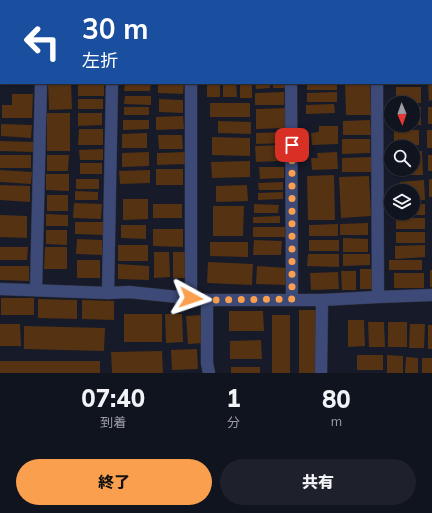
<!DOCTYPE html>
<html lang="ja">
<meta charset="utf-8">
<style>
:root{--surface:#10141f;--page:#1e212c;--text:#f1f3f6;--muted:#9c9ea4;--line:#30333d;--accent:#fa9f4e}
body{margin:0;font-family:Mulish,"Noto Sans JP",sans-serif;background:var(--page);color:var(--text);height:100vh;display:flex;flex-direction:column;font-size:15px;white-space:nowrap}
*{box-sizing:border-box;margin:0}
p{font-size:13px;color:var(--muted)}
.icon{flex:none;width:22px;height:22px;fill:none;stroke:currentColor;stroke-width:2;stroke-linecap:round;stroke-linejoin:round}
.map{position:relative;height:373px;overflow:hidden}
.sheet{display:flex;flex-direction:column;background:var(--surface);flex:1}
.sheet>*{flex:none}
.guide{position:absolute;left:0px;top:0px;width:432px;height:84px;box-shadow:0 1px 3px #0004,0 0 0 1px var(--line);background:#1a4fa0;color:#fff;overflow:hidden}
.needle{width:26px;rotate:178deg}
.buttons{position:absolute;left:384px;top:96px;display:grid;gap:8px}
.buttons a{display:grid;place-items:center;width:36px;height:36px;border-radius:50%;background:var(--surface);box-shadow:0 1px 3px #0004,0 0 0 1px var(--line);font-size:20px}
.pin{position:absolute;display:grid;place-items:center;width:34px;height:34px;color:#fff;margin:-17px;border-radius:8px;box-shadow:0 2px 6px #0006}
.me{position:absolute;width:44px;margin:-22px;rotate:95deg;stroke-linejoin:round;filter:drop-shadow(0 0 3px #0008)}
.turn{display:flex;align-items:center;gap:14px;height:84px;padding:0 16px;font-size:18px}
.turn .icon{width:52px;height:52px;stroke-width:2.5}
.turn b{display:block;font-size:28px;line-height:34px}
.eta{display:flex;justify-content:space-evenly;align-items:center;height:68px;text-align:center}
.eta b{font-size:24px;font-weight:800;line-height:28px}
.button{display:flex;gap:8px;margin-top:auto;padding:8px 16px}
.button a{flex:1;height:46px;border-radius:24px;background:var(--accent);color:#111;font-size:16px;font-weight:800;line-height:46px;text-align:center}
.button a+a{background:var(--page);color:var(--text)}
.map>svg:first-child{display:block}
</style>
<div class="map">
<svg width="432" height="373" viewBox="0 0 432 373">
<rect width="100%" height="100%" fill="#161a29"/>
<g fill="#553211">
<polygon points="48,83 71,83 72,109 49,110"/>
<polygon points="125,83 151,83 150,91 124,91"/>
<polygon points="158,83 184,83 183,94 158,93"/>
<rect x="207" y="83" width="13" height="14"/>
<polygon points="223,83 236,83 237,97 223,97"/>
<rect x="240" y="83" width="12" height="15"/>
<polygon points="255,83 270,83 270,88 256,89"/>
<rect x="273" y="83" width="13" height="5"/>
<rect x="307" y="83" width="30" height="7"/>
<polygon points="345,83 370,83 371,115 346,115"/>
<polygon points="428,84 432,84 432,100 429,101"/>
<rect x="78" y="85" width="26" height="11"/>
<rect x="396" y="87" width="25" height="16"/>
<polygon points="284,92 284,105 255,105 255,93"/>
<polygon points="337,92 337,102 307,102 307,93"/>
<polygon points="12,94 33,94 32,118 2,118 2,105 12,105"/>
<polygon points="125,96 151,96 151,105 124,104"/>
<rect x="78" y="99" width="25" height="10"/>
<polygon points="159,99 183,100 183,113 159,112"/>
<rect x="210" y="103" width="40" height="14"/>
<polygon points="334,104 335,113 306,114 306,105"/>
<polygon points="413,106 421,107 421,125 413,125"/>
<rect x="124" y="107" width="25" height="8"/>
<rect x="428" y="107" width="4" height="17"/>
<polygon points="287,108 287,128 256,129 256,109"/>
<rect x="47" y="113" width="23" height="38"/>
<polygon points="78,113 102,113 102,125 78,126"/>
<polygon points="183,116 184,129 156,130 156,117"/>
<polygon points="123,120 149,120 149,129 123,130"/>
<polygon points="370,120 371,135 343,135 343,121"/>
<polygon points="218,121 251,122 251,134 218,133"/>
<polygon points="1,124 32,125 31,138 1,136"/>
<polygon points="319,126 338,126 338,144 312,145 311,133 319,132"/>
<polygon points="79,129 103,129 103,145 78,145"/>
<polygon points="394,130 419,130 419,145 394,146"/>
<rect x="427" y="130" width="5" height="18"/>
<polygon points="285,132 285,143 256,144 256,133"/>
<polygon points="147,133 147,148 122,148 122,134"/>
<polygon points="158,135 182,135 183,149 159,149"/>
<polygon points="212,137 250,138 250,156 212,155"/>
<polygon points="342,139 370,139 370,153 342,154"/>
<polygon points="0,141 34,142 34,152 0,151"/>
<polygon points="282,145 282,161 256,162 255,146"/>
<polygon points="103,149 103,160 80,160 79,150"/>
<polygon points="422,151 423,175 394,175 394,169 413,169 413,152"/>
<polygon points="149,152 149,166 122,167 122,153"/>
<polygon points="186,152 186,164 157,165 157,153"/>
<polygon points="337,152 338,169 312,170 311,158 318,158 317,153"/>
<rect x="0" y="155" width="31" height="13"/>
<polygon points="47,155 69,155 68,171 47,171"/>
<rect x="428" y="155" width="4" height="16"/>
<polygon points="372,157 372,172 342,172 342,158"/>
<polygon points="250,161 250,177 212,178 211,162"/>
<rect x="80" y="163" width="22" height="11"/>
<polygon points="259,167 284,167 284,178 260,179"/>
<rect x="156" y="169" width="27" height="16"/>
<polygon points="0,170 32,172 31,184 0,182"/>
<polygon points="150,170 150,183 120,184 119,171"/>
<polygon points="46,174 69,174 69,191 46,190"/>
<polygon points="334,175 335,220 308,220 307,176"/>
<polygon points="369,176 371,216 341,218 339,177"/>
<rect x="76" y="179" width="23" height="10"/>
<rect x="429" y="179" width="3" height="18"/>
<polygon points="424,180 425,200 413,200 413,191 401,191 400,182"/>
<polygon points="283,182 283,190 259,190 258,183"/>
<polygon points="0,185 30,186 30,202 0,200"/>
<polygon points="247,185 248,201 216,202 216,186"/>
<polygon points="75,191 98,192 98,200 75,200"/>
<polygon points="283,192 283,199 258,200 258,193"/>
<rect x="47" y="195" width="21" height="16"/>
<polygon points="123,199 148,199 148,219 123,220"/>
<polygon points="74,203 102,204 101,219 73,218"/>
<rect x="153" y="204" width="29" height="14"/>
<polygon points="254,204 279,205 278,213 254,213"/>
<polygon points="425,204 425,215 396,215 396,213 413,213 413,205"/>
<polygon points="213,206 244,206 243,236 213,236"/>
<polygon points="46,214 68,215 68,226 46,226"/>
<polygon points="0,215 27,216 27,238 0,237"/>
<polygon points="280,216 280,223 253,223 253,217"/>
<rect x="396" y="218" width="29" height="11"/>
<polygon points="75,222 104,222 104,235 75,234"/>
<polygon points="368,223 368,235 340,235 340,224"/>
<polygon points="338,224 338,236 309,236 309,225"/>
<polygon points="121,225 146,225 146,239 121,238"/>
<rect x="253" y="227" width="32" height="10"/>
<polygon points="153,229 183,229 183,247 153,246"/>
<polygon points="46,230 67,230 67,245 46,244"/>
<rect x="396" y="232" width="29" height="11"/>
<polygon points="343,238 368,239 368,252 343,252"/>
<polygon points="77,239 102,240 102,255 76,254"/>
<polygon points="254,240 282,241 281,255 253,255"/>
<rect x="309" y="240" width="30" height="11"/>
<polygon points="210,242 248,242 248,257 210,256"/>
<rect x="118" y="245" width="30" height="16"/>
<polygon points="425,245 425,257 395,259 395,246"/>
<polygon points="0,247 28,247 27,260 0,260"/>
<polygon points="45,247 67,247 67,269 44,269"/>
<polygon points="154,252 169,252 170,277 154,278"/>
<rect x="173" y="252" width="14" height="26"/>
<polygon points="308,254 339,254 339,267 307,266"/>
<polygon points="343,254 370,254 370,265 343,266"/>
<rect x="77" y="260" width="23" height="18"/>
<rect x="389" y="260" width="33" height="10"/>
<polygon points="208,262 253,264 252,285 207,283"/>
<polygon points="118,264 149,266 149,280 118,279"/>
<polygon points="0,266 29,266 29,281 0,280"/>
<polygon points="257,266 287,268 286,285 256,284"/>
<polygon points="360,269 372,269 373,289 360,289"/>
<rect x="430" y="270" width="2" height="17"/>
<polygon points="341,271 356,271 356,290 342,290"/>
<polygon points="338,272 339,289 311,290 310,273"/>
<rect x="394" y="273" width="30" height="15"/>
<rect x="1" y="298" width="33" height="17"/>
<polygon points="38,299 77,300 77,319 38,318"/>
<polygon points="82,300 114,301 114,320 82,319"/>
<rect x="299" y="310" width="17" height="63"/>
<polygon points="229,311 263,311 264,331 229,331"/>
<rect x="124" y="314" width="38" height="28"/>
<polygon points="165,314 182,314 183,342 166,343"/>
<polygon points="202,315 203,343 188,344 186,316"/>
<rect x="272" y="315" width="18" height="58"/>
<polygon points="348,320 364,320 365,346 348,347"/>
<polygon points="368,322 384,322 385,347 369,347"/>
<rect x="388" y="322" width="19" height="25"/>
<polygon points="0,324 20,324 21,346 0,346"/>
<polygon points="410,324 425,324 424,348 409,348"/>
<rect x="428" y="325" width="4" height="24"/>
<polygon points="24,326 105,328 104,351 24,349"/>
<polygon points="261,340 262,359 230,359 230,341"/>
<polygon points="197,349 198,369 172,370 171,350"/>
<polygon points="162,351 163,373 112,373 111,352"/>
<rect x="357" y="355" width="26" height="15"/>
<polygon points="387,355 403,356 403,373 387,373"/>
<polygon points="406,357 418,358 418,373 405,373"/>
<rect x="422" y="358" width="10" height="15"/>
<rect x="0" y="361" width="100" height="12"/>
<rect x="231" y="367" width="29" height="6"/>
</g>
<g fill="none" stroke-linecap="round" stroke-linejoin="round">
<defs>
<g id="minor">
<polyline points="291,0 291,1"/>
<polyline points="42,1 42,0"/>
<polyline points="113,1 113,0"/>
<polyline points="192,1 192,0"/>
<polyline points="378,1 378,0"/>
<polyline points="291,83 292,299"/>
<polyline points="377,83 378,297"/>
<polyline points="36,290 41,83"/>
<polyline points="108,293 112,83"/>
<polyline points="191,298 191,83"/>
<polyline points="207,300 207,363 209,373"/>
<polyline points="321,373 322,300"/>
</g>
<polyline id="tertiary" points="0,289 108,293 129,292 207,300 322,300 378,297 432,295"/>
</defs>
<use href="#minor" stroke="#303442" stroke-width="13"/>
<use href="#tertiary" stroke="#303442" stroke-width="13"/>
<use href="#minor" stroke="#3d4977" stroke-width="12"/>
<use href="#tertiary" stroke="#3d4977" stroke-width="12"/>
</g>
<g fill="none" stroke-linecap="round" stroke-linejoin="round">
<polyline stroke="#fa9f4e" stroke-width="7" stroke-dasharray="0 12.6" points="191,298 207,300 292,299 292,145"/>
</g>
</svg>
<div class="buttons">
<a><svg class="needle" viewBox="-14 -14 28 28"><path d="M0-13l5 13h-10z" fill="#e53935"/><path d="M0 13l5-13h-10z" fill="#9c9ea4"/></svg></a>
<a><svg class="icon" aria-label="search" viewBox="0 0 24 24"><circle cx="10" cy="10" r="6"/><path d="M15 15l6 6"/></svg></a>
<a><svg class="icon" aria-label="layers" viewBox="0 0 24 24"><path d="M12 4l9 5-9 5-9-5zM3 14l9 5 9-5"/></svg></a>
</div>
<div class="pin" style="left:292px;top:145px;background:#d93025"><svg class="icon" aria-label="arrive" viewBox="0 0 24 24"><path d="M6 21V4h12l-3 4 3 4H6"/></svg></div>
<svg class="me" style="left:191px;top:298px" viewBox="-20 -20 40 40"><path d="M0-17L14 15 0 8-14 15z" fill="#fa9f4e" stroke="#fff" stroke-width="4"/></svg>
<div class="guide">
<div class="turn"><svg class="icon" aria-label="left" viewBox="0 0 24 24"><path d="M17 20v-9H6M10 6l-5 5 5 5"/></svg><div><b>30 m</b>左折</div></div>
</div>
</div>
<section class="sheet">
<div class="eta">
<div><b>07:40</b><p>到着</p></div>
<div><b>1</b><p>分</p></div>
<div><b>80</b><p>m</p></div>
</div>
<div class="button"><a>終了</a><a>共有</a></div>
</section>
